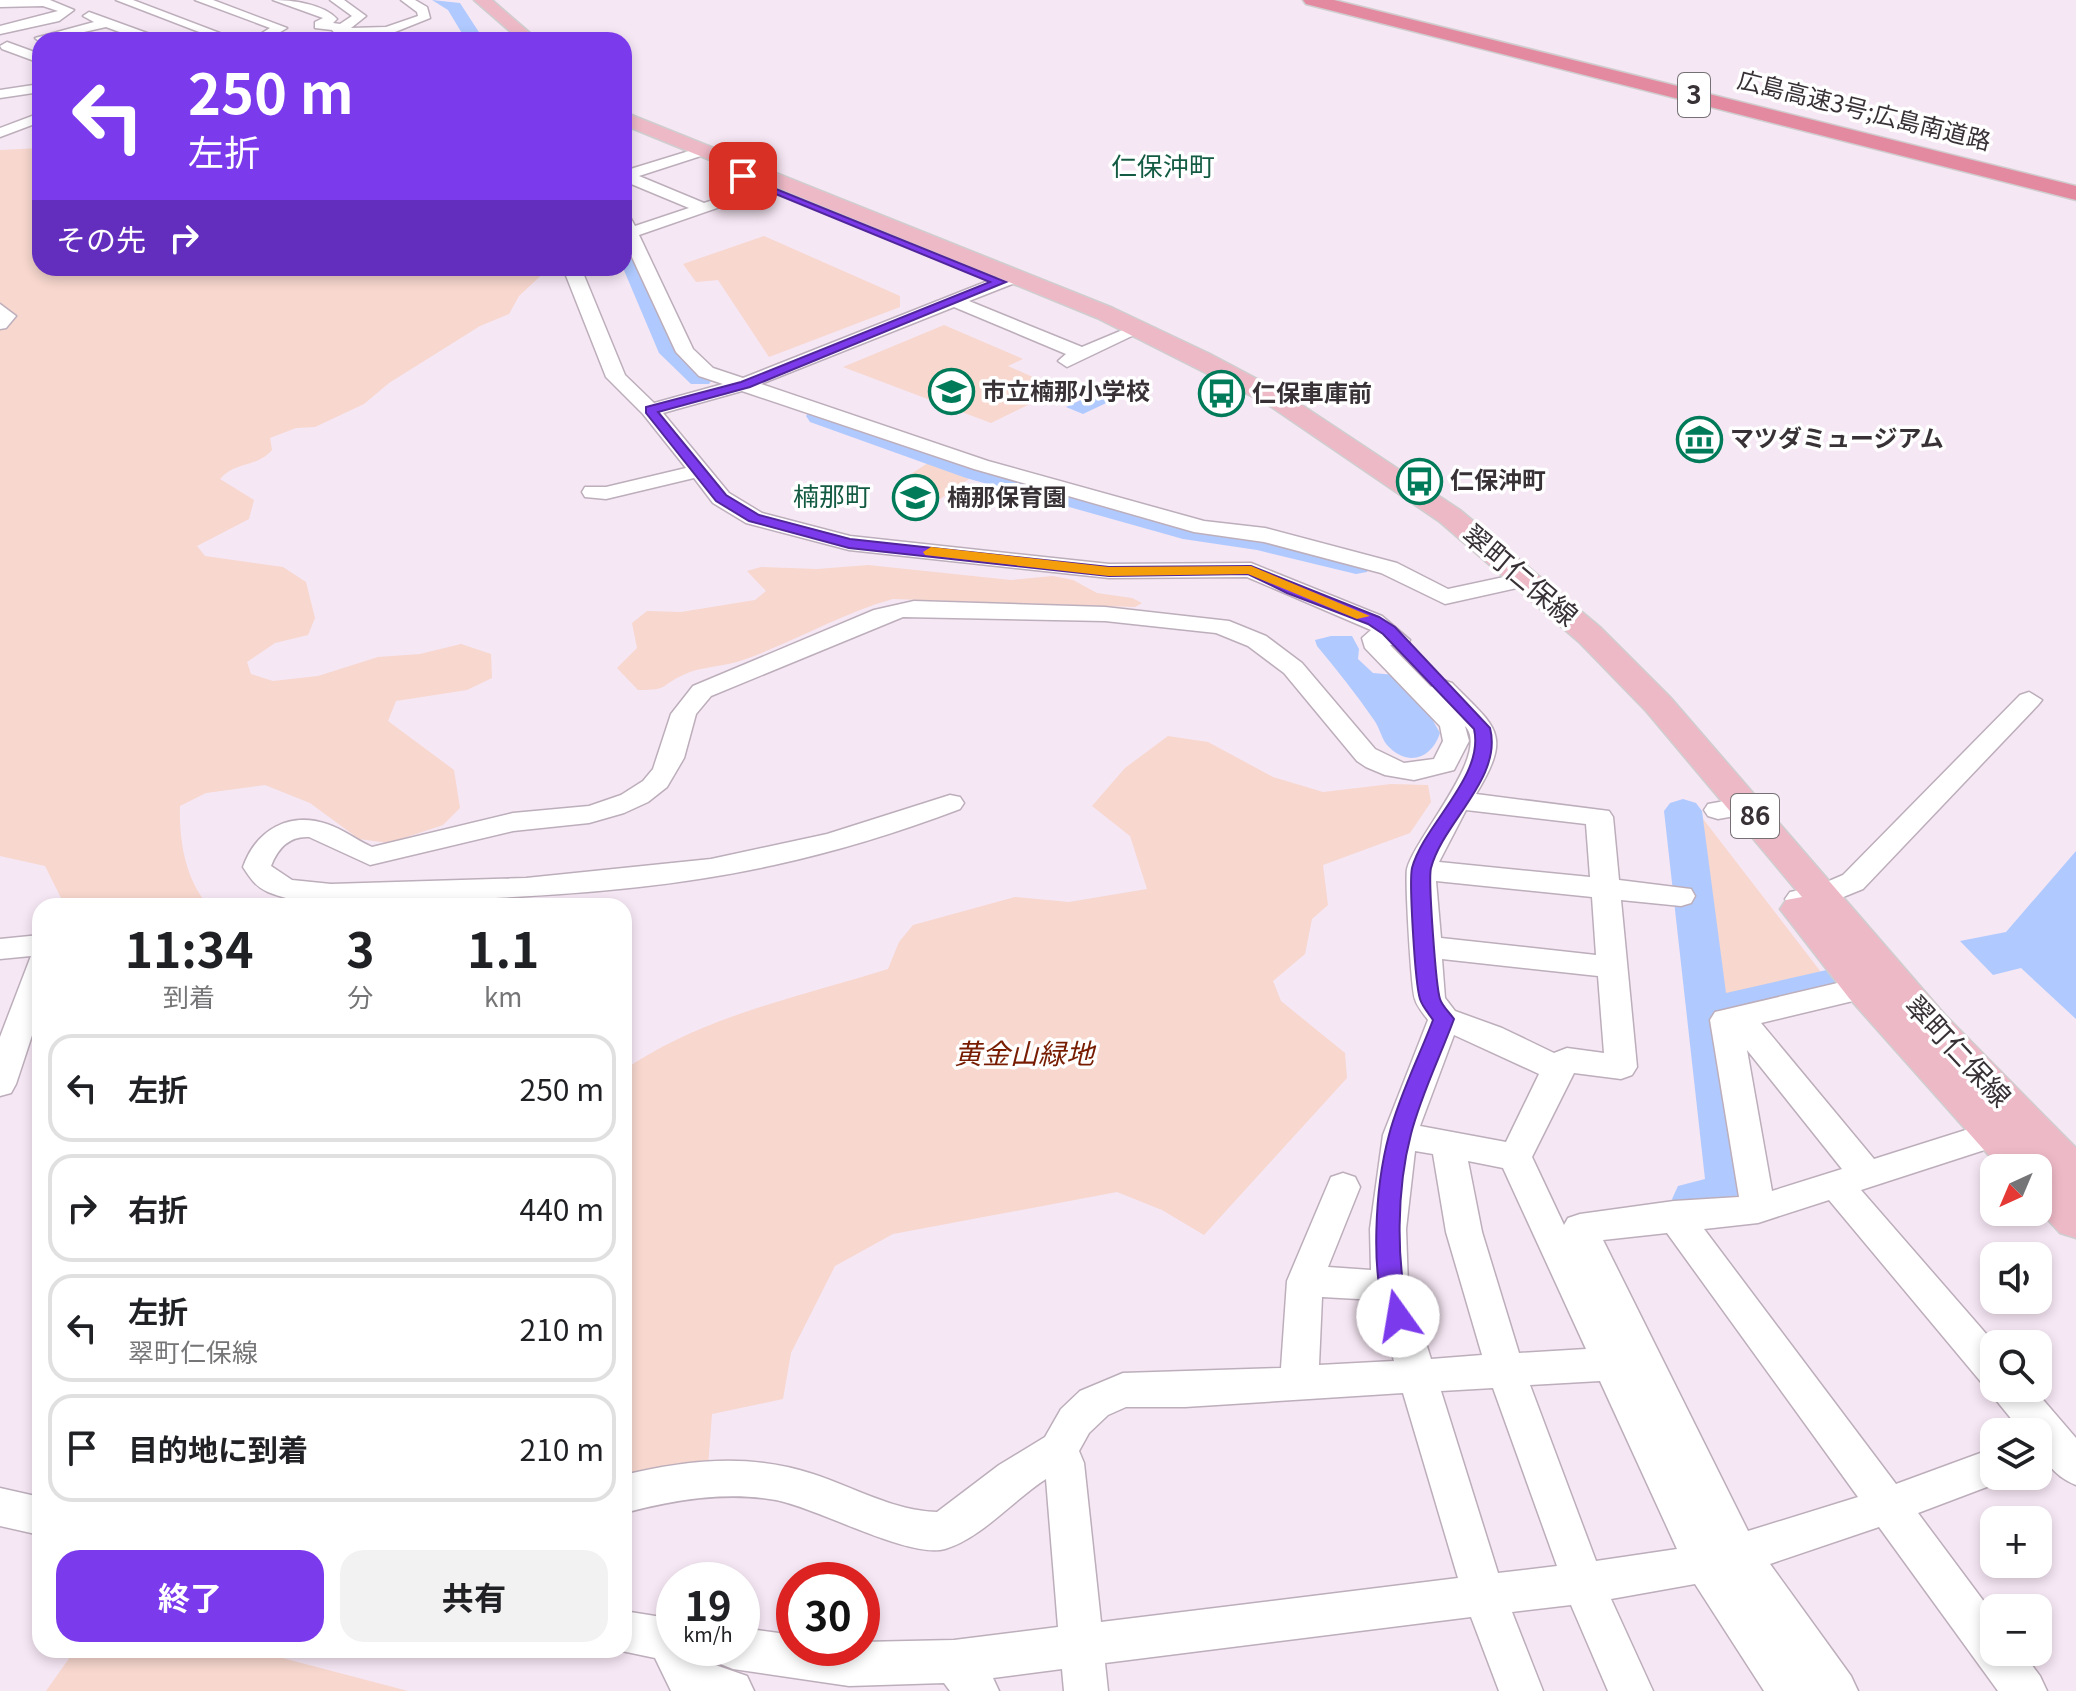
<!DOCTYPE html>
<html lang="ja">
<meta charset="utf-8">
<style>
:root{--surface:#fff;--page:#f2f2f2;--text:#202124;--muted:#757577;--line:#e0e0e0;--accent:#7c3aed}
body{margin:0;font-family:Georgia,"Noto Sans JP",serif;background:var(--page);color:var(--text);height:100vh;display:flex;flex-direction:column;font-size:30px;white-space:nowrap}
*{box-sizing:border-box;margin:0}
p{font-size:26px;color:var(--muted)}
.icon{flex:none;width:44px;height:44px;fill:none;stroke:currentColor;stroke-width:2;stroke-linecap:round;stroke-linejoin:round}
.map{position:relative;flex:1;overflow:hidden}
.panel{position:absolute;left:32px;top:898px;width:600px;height:760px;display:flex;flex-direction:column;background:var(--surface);border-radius:24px;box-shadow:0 4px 12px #0003}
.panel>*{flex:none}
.banner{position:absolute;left:32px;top:32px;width:600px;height:244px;border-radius:24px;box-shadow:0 4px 12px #0003;background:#7c3aed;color:#fff;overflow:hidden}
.needle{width:52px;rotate:224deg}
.fabs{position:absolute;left:1980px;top:1154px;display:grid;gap:16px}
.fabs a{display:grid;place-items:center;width:72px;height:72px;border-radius:16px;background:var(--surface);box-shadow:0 4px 12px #0003;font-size:40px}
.speed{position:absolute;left:656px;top:1562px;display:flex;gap:16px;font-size:40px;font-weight:700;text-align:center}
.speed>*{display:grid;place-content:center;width:104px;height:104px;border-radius:50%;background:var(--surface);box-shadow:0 4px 12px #0003;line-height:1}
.speed small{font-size:20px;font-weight:400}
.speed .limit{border:12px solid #d22;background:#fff;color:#111}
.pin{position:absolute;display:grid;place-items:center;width:68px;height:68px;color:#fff;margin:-34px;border-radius:16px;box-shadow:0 4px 12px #0006}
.me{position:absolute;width:88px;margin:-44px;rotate:347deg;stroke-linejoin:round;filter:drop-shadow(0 0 6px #0008)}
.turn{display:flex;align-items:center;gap:28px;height:168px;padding:0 24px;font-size:36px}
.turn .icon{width:104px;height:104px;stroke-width:2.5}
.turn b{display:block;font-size:56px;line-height:68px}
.then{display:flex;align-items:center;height:76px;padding:0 24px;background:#0003;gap:16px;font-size:30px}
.eta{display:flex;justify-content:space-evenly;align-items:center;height:136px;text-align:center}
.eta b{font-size:48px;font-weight:700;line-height:56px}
.primary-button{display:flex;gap:16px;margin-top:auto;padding:16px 24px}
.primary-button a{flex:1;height:92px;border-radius:24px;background:var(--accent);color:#fff;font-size:32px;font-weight:700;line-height:92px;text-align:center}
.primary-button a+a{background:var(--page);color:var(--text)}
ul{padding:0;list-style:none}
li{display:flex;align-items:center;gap:24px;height:108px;margin:0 16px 12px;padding:0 8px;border:4px solid var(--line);border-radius:24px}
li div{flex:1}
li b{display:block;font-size:30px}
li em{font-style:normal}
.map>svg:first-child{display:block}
</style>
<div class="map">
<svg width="2076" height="1691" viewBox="0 0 2076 1691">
<rect width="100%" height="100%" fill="#f6e7f4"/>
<g fill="#f7d7ce">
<path d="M 40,148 L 40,268 L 549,268 L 519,296 L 509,314 L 480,326 L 389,383 L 364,404 L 315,427 L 296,428 L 270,438 L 272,450 C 256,468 236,461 220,479 L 254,500 L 249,519 L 197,546 L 205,556 L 283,567 L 306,582 L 315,618 L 308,635 L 275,643 L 247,662 L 251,674 L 273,681 L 318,676 L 378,657 L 420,654 L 461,644 L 491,654 L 492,678 L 467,690 L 396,701 L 388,721 L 454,770 L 460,808 L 443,825 L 389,843 L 359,839 L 310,803 L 265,785 L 206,793 L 180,806 C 179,840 185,880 209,906 L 65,906 L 45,866 L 0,856 L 0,150 Z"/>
<polygon points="764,236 900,296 900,307 769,357 718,280 696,282 683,264"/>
<polygon points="944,325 1023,359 1008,366 1044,382 1021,393 1036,401 991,423 843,367"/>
<polygon points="928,463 969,479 940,499 897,483"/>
<path d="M 868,565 L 1011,580 L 1053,576 L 1073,580 L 1097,593 L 1132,598 L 1142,603 L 1135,607 L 893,599 C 842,613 794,642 743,660 C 724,667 701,666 683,675 C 659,686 670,690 638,690 L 617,668 L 637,648 L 632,623 L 647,611 L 681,612 L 755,600 L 766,591 L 747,571 L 761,567 L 817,569 Z"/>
<path d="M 1168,736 L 1208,742 L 1273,777 L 1323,792 L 1391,784 L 1428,785 L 1431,802 L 1410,833 L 1323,865 L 1328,905 L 1312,919 L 1305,954 L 1273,981 L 1281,1001 L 1345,1053 L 1347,1078 L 1204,1235 L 1162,1210 L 1117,1192 L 893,1234 L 835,1266 L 791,1353 L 783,1399 L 712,1414 L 708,1467 L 624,1490 L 624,1070 C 702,1016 799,997 888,969 L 899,942 L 913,925 L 1015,897 L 1069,902 L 1147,889 L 1130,836 L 1092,806 L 1125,768 Z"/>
<polygon points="1697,811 1824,976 1732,999 1720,996 1692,812"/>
<polygon points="75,1650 252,1650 408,1691 46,1691"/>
</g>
<g fill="#b0caff">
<polygon points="1104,389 1121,396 1083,414 1066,407"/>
<path d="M 1331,636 L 1352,636 L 1359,649 L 1358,659 L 1373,673 L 1396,675 L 1428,712 L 1440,733 C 1432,758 1409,767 1389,747 C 1382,741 1380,728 1374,720 C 1356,694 1337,670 1317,646 L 1315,640 Z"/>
<polygon points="2076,851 2076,1019 2021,968 1993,975 1960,941 2006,932"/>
</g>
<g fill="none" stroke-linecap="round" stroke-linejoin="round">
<g fill="#b0caff" fill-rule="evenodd">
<polygon points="432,0 460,3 484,40 466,40 448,10"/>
<polygon points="624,237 635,244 683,349 713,378 709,384 691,384 659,353 623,268"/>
<polygon points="820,408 986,466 1196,524 1257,532 1367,558 1371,565 1367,572 1356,574 1257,550 1183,539 966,478 810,422 806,416 810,410"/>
<polygon points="1683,799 1696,803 1702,811 1726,993 1831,969 1846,974 1852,984 1846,994 1730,1022 1753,1192 1744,1209 1695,1218 1678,1212 1672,1199 1678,1186 1705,1179 1664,811 1670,803"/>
</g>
<defs>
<g id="minor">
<polygon points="0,0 50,0 74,10 59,21 0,34 0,26 58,11 43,6 0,7"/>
<polygon points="116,0 133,0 238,40 220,40"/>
<polygon points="195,0 213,0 287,28 267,40 251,40 270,28"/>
<path d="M 273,0 C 292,0 324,4 337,19 L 333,23 L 340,24 L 352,16 L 330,0 L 344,0 L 366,16 L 351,28 L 386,27 L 418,16 L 417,12 L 401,0 L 415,0 L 427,7 L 430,18 L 395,32 L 388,40 L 375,40 L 379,35 L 337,36 L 332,30 L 315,28 L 315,22 L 323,18 Z"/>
<polygon points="89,12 158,37 159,40 141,40 106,27 40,42 35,38 94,22 83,16"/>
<polygon points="513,35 519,40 502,40 503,37"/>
<polygon points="7,42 40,54 40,63 2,49 0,46"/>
<polygon points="40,84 40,92 0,98 0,90"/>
<polygon points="40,113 40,122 0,137 0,128"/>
<path d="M 702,147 L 707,148 L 707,154 L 639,176 L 704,203 L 781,178 L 789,183 L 639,235 L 693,349 L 713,368 L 743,378 L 1008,273 L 1020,273 L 1020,281 L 969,301 L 1082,347 L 1125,329 L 1134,335 L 1067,367 L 1058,361 L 1066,354 L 954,307 L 761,384 L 988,461 L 1204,521 L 1265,528 L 1397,563 L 1448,589 L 1527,572 L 1535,574 L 1539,579 L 1535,584 L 1445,604 L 1381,573 L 1264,542 L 1194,532 L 974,469 L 742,391 L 663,413 L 729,493 L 762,513 L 850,536 L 1109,564 L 1251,563 L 1382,616 L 1410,640 L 1407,645 L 1390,645 L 1431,687 L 1443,680 L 1452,683 C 1496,728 1513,733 1476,794 L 1609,811 L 1613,817 L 1619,880 L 1691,889 L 1695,896 L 1691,903 L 1681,906 L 1621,900 L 1637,1067 L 1632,1075 L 1621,1079 L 1574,1073 L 1532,1157 L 1564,1225 L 1568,1218 L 1580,1214 L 1674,1201 L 1739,1197 L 1710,1020 L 1715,1012 L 1863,977 L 1874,980 L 1878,988 L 1874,996 L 1761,1023 L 1874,1159 L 1994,1121 L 2006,1125 L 2011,1134 L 2006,1143 L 1861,1190 L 1995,1344 L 1994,1388 L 2033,1388 L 2076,1438 L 2076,1485 C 2053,1476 2038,1456 2038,1432 L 2022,1432 L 1996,1400 L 1991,1385 L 1981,1382 L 1829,1200 L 1758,1223 L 1704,1229 L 1896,1484 L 1994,1448 L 1994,1476 L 2009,1476 L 2008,1479 L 1918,1513 L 1994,1615 L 1994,1652 L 2022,1652 L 2040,1676 L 2047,1691 L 1998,1691 L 1879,1527 L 1770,1564 L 1851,1676 L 1858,1691 L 1764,1691 L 1695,1584 L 1611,1599 L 1653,1691 L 1608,1691 L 1571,1605 L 1512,1612 L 1543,1691 L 1499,1691 L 1471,1617 L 1105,1663 L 1108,1691 L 1064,1691 L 1062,1669 L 993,1678 L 999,1691 L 950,1691 L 944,1683 L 849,1686 L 733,1669 L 718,1663 L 711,1648 L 742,1648 L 742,1628 L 794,1635 L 794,1648 L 862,1648 L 862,1642 L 954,1640 L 1058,1627 L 1046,1479 C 1013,1500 982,1538 945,1549 C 909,1559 818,1508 776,1500 C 724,1491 674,1500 624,1513 L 624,1475 C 687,1460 750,1453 813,1474 C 853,1487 894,1511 937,1512 L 999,1465 L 1045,1437 L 1061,1409 L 1080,1391 L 1123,1373 L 1281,1368 L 1287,1281 L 1331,1177 L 1343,1173 L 1355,1177 L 1360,1187 L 1328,1267 L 1371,1270 L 1370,1229 L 1383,1135 L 1428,1020 C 1424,1014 1417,1007 1415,999 C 1411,988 1405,879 1407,869 C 1415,837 1492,753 1465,726 L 1469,741 L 1454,770 L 1414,780 L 1385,775 L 1366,767 L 1357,761 L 1284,673 L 1248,646 L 1216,633 L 1105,621 L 903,617 L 711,696 L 696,714 L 684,758 L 667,787 L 648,802 L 624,813 L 589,823 L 513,831 L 370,865 L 309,837 C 289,836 278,848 271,866 L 292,880 L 331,884 L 526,878 L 711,859 L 827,834 L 950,795 L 960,797 L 964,803 L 960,809 C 899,832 838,851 774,865 C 662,890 546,896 431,901 C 379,903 317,912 268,892 C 256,887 250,878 243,867 C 256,830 289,811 327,824 C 343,829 356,840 372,847 L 513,813 L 589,806 L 621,795 L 643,781 L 653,769 L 671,714 L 693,686 L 874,610 L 914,601 L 1105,607 L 1229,621 L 1266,636 L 1302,663 L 1375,749 L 1404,763 L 1434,759 L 1443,741 L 1440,726 L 1365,648 L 1362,638 L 1371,630 L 1247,577 L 1109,578 L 849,550 L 746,523 L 713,503 L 694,478 L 606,499 L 585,497 L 582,492 L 585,487 L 606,487 L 686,468 L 643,414 L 606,377 L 563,268 L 581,268 L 625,375 L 654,403 L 723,384 L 699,376 L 676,352 L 624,240 L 624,215 L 630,217 L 635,226 L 689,208 L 624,181 L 624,171 ZM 1466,810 L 1586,824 L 1590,877 L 1439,862 ZM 1436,881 L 1592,897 L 1596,955 L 1441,938 ZM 1442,959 L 1598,976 L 1604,1053 L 1567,1048 L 1554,1053 L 1502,1028 L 1455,1011 L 1445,998 ZM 1454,1035 L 1539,1074 L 1506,1142 L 1420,1126 ZM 1747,1050 L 1842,1169 L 1772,1191 ZM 1415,1151 L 1433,1154 L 1446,1232 L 1482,1355 L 1431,1359 L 1408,1286 L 1406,1229 ZM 1468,1161 L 1503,1168 L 1586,1349 L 1519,1353 L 1482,1232 ZM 1667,1233 L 1858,1497 L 1748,1531 L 1603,1240 ZM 1322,1297 L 1376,1300 L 1394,1361 L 1319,1365 ZM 1600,1381 L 1677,1549 L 1596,1561 L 1530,1385 ZM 1493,1388 L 1557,1566 L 1498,1573 L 1441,1391 ZM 1403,1393 L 1458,1578 L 1101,1622 L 1084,1463 L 1079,1451 L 1089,1433 L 1108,1415 L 1126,1407 L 1185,1407 Z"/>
<polygon points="0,304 16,316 6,328 0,329"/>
<polygon points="2029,692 2042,700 2038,705 1863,889 1821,906 1800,909 1790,906 1785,899 1790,892 1815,887 1843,875 2020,695"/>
<polygon points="1747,797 1757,800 1761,806 1757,812 1718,819 1708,816 1704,810 1708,804"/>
<polygon points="40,935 40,1011 16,1084 11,1093 0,1096 0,1037 31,956 0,959 0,939"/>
<polygon points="0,1488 40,1497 40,1535 0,1526"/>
<polygon points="624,1611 674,1619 674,1648 695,1648 701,1660 747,1676 754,1691 671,1691 655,1658 617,1650 624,1650"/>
</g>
<g id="major">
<polygon points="474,0 492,0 538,40 520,40"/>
<polygon points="624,112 1113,308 1210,354 1285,394 1460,510 1601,628 1670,697 1945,1015 2076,1148 2076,1238 2060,1233 2038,1209 2038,1168 2000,1168 1849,998 1780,909 1786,900 1802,897 1646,711 1579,642 1440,522 1267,404 1097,318 624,125"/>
</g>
<polygon id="highway" points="1303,0 1334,0 2076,186 2076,200 1306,4"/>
</defs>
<use href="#minor" stroke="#bdaebb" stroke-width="3"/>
<use href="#major" stroke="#cfcecf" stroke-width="3"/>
<use href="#highway" stroke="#cfcecf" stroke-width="3"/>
<use href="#minor" fill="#fff" fill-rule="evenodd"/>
<use href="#major" fill="#eeb9c7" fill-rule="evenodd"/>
<use href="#highway" fill="#e38aa1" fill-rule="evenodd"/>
</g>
<path fill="#7c3aed" stroke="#51269a" stroke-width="2" d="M 739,174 L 1006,282 L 750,387 L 658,412 L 726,495 L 759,515 L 850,539 L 1109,567 L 1251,566 L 1379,617 L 1395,627 L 1490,728 C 1503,778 1443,822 1431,868 C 1428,879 1436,987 1440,999 C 1442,1006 1450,1013 1454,1019 C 1440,1057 1421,1095 1411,1134 C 1397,1187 1395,1264 1410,1316 L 1407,1323 L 1398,1326 L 1390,1323 C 1368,1279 1376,1183 1389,1135 C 1399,1096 1419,1057 1433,1020 C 1429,1014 1422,1006 1420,999 C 1415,983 1409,882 1412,868 C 1424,824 1485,776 1474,729 L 1383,634 L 1368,624 L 1287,593 L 1248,574 L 1109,576 L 849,548 L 749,521 L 716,501 L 646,413 L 646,407 L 741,382 L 990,282 L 739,179 Z"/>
<polygon fill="#f59e0b" points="931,547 1109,567 1251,566 1370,616 1357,619 1248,574 1109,576 925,555 923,552"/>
<defs>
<symbol id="school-ring" viewBox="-11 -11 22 22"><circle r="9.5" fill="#fff" stroke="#007b59" stroke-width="1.5"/><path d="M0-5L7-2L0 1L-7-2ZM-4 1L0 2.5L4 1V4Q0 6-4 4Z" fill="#007b59"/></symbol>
<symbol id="bus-ring" viewBox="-11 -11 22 22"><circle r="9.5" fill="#fff" stroke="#007b59" stroke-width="1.5"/><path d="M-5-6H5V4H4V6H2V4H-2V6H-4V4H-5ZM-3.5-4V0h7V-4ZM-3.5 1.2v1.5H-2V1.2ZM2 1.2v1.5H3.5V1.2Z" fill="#007b59"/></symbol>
<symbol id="museum-ring" viewBox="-11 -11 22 22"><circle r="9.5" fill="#fff" stroke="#007b59" stroke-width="1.5"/><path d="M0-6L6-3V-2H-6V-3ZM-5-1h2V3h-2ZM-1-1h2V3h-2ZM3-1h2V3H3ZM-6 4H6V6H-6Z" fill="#007b59"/></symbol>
</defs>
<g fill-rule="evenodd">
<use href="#school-ring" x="926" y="366" width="51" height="51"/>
<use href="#bus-ring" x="1196" y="368" width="51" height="51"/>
<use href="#museum-ring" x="1674" y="414" width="51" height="51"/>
<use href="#bus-ring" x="1394" y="456" width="51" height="51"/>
<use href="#school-ring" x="890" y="472" width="51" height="51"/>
</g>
<g text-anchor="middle" stroke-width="7" stroke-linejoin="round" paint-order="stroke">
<g font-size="24" fill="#383237" stroke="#fff">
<text transform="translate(1864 111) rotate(14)" y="8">広島高速3号;広島南道路</text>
</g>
<g font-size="24" font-weight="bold" fill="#383237" stroke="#fff" text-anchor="start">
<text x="982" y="400">市立楠那小学校</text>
<text x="1252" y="402">仁保車庫前</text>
<text x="1730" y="447">マツダミュージアム</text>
<text x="1450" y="489">仁保沖町</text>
<text x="947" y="506">楠那保育園</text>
</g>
<g fill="#fff" stroke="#747073" stroke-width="2">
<rect x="1678" y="73" width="32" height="44" rx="6"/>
<rect x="1731" y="794" width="48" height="44" rx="6"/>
</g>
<g font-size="26" font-weight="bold" fill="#383237">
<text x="1694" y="104">3</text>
<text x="1755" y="825">86</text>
</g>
<g font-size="26" fill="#135b42" stroke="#fff">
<text x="1163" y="176">仁保沖町</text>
<text x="832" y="506">楠那町</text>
</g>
<g font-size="28" fill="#383237" stroke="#fff">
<text transform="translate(1520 575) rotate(40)" y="10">翠町仁保線</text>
<text transform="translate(1958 1051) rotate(47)" y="10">翠町仁保線</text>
</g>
<g font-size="28" font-style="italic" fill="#771c00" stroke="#fff">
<text x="1024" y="1064">黄金山緑地</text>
</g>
</g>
</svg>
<div class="fabs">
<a><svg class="needle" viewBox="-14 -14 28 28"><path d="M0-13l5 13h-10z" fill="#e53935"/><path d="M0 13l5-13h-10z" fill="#757577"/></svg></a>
<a><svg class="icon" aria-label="sound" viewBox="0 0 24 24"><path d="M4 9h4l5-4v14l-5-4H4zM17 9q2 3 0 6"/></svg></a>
<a><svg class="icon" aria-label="search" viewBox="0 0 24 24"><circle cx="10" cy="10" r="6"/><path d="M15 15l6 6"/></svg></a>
<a><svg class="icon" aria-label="layers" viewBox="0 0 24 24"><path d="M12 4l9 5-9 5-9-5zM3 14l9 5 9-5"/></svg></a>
<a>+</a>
<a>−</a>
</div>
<div class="speed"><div>19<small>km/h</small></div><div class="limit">30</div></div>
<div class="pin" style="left:743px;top:176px;background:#d93025"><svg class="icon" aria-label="arrive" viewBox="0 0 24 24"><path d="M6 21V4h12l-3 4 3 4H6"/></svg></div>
<svg class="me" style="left:1398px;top:1316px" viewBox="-20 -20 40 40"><circle r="19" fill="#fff"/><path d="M0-13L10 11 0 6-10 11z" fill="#7c3aed"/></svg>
<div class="banner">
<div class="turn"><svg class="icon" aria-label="left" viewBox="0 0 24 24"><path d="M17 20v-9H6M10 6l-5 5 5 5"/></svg><div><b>250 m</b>左折</div></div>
<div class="then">その先<svg class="icon" aria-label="right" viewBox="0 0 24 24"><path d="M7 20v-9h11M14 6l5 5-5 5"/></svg></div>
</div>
<section class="panel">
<div class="eta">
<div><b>11:34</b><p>到着</p></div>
<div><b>3</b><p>分</p></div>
<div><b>1.1</b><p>km</p></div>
</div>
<ul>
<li><svg class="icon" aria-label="left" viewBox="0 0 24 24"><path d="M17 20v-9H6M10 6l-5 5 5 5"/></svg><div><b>左折</b></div><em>250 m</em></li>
<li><svg class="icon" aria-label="right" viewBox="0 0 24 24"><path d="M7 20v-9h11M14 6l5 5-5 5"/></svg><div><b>右折</b></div><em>440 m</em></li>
<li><svg class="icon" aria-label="left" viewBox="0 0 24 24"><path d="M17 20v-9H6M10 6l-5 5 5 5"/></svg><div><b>左折</b><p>翠町仁保線</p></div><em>210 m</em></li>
<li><svg class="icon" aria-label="arrive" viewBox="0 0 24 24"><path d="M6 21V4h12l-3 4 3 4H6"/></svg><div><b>目的地に到着</b></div><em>210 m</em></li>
</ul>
<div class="primary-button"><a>終了</a><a>共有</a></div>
</section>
</div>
